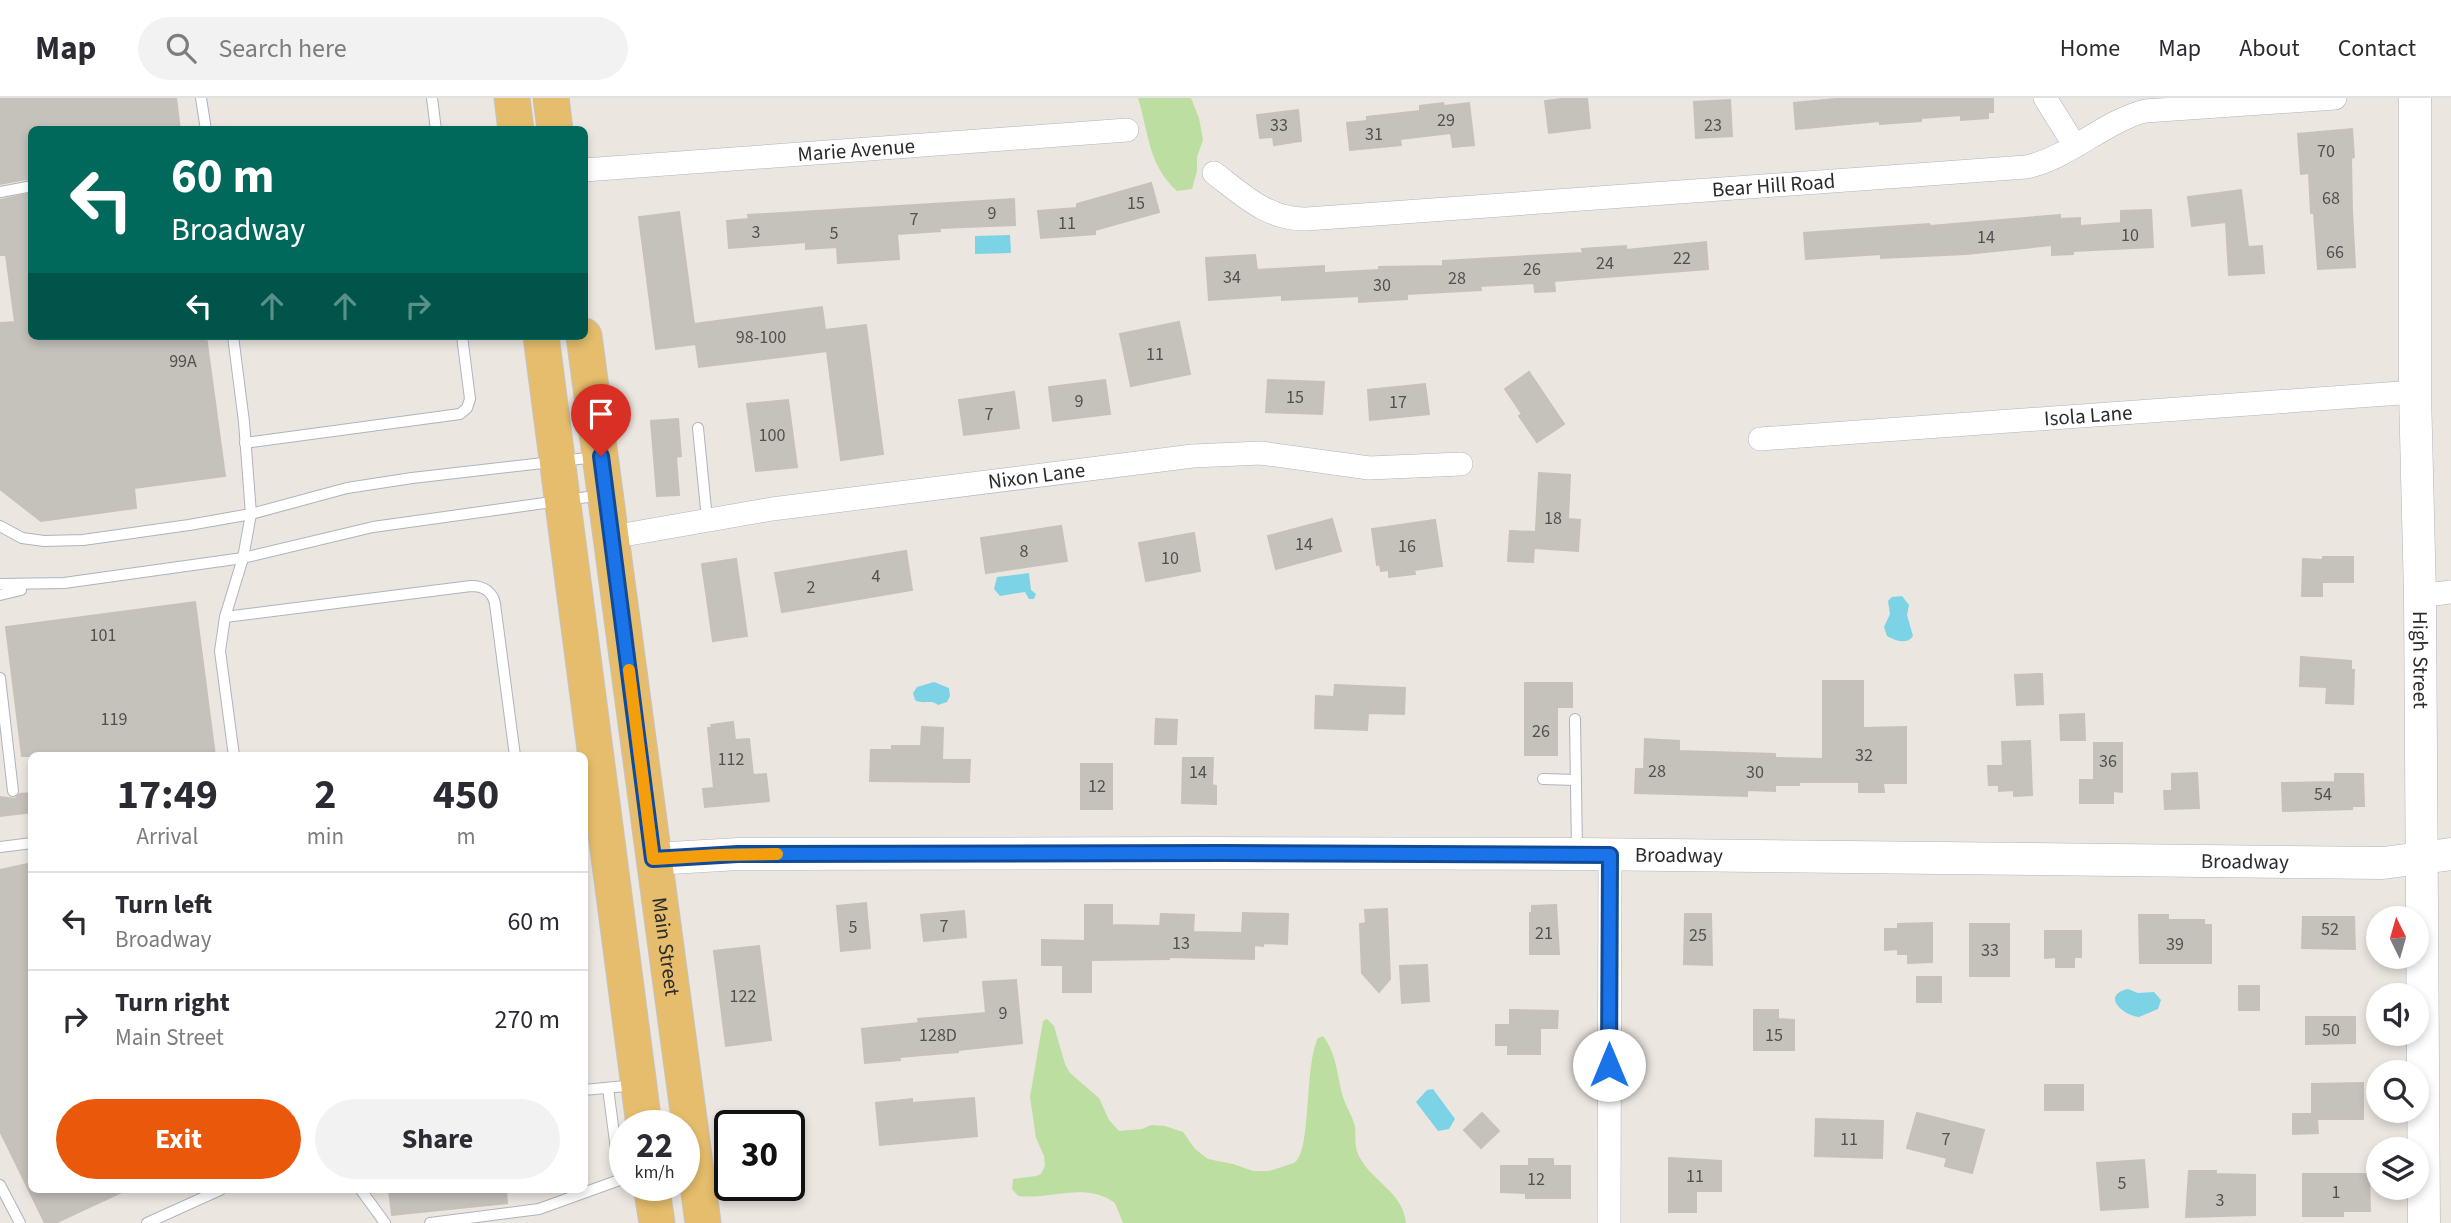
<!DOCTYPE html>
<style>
:root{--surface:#fff;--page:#f2f2f3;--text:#2b2b33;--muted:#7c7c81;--line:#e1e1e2;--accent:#ea580c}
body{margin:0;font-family:"Source Sans 3",sans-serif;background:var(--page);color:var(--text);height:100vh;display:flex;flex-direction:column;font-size:26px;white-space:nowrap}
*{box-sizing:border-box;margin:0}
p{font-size:23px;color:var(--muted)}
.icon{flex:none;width:38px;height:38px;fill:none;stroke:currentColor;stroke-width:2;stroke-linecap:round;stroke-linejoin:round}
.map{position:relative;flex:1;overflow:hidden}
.details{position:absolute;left:28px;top:654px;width:560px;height:441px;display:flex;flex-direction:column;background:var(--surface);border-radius:10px;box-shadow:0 4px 10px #0003}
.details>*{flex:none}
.guide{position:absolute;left:28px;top:28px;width:560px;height:214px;border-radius:10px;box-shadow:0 4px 10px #0003;background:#00695c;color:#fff;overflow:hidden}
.needle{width:46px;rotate:355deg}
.buttons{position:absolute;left:2366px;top:808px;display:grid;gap:14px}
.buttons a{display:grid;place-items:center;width:63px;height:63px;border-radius:50%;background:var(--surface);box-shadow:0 4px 10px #0003;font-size:35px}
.speed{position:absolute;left:609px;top:1012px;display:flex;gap:14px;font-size:35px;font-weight:700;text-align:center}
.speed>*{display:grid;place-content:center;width:91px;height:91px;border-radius:50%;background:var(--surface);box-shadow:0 4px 10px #0003;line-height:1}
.speed small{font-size:18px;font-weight:400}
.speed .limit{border:4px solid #111;border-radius:10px;background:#fff;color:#111}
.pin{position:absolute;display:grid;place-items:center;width:60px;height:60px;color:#fff;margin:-72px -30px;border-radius:50% 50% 50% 0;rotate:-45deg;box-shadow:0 0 7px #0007}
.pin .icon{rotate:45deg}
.me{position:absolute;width:77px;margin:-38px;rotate:0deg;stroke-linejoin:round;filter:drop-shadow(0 0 5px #0008)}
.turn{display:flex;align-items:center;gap:24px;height:147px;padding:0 28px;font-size:32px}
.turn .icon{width:91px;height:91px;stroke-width:2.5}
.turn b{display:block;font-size:49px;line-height:60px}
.lanes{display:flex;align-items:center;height:66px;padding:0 28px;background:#0003;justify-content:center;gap:35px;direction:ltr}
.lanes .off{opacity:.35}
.eta{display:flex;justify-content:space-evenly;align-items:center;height:119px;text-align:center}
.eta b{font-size:42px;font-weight:700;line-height:49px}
.action{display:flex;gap:14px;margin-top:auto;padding:14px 28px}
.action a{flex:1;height:80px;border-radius:42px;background:var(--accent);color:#fff;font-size:28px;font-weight:700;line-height:80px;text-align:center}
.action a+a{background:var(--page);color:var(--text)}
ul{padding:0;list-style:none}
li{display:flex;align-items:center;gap:21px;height:98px;padding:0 28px;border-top:2px solid var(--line)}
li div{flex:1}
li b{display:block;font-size:26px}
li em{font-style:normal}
header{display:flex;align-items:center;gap:42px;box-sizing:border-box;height:98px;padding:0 35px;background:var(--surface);border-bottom:2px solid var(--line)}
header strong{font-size:33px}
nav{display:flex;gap:38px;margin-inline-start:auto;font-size:24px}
.search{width:490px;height:63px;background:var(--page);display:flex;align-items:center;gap:18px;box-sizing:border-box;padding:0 24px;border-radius:38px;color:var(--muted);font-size:26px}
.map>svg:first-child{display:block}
</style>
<header>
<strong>Map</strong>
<div class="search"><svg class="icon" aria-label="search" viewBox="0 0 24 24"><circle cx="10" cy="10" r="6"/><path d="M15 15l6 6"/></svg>Search here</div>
<nav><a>Home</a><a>Map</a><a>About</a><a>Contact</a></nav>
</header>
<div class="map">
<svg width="2451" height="1125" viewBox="0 0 2451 1125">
<rect width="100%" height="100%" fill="#ece6e0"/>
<g fill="#bcdea1">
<path d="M 1138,0 L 1191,0 L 1199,20 L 1203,42 L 1197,59 L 1197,73 L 1192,91 L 1177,93 C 1148,67 1149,35 1138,0 Z"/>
<path d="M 1047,921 L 1054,928 L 1065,966 L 1070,975 L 1099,1000 L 1109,1022 L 1119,1033 L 1142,1031 L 1151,1027 L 1165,1028 L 1183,1034 L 1195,1051 L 1208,1061 L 1233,1066 L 1253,1073 L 1269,1073 L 1294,1065 C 1312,1055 1304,967 1318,940 L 1323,938 C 1337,956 1337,978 1343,999 C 1346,1009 1353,1019 1355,1029 C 1356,1038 1354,1047 1358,1056 C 1370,1083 1403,1093 1406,1125 L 1123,1125 L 1115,1105 C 1086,1083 1050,1102 1018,1098 L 1012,1091 L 1013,1081 L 1036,1078 L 1041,1076 L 1045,1068 L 1044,1058 L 1036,1040 L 1030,999 L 1043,923 Z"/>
</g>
<g fill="#7cd3e5">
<polygon points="1010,137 1011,155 975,156 975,138"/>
<polygon points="1029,475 1031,492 1036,496 1034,501 1029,501 1025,494 1000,498 994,491 997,479"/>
<path d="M 1902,498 L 1909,507 L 1907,517 L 1913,538 C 1907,547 1896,543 1887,538 L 1884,529 L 1890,516 L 1888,503 L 1892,499 Z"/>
<path d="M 934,584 L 949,590 L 950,598 L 947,604 L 938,607 C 931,601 923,607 915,602 L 913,595 L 917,589 Z"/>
<path d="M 2128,891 L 2138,895 L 2154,894 L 2161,902 L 2158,911 L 2139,919 C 2122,917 2101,897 2128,891 Z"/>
<polygon points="1433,991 1455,1021 1449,1031 1438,1033 1416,1004 1427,992"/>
</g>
<g fill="#c5c1bb" stroke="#c8c1b9" stroke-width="2">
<polygon points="0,0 176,0 180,32 32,32 32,83 26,81 0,86"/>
<polygon points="1570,0 1587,0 1590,30 1549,35 1545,3"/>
<polygon points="1846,0 1993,0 1993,14 1988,14 1988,20 1961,22 1961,17 1921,20 1921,23 1880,26 1880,23 1796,31 1794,5"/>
<polygon points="1730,2 1732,38 1696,40 1694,4"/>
<polygon points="1443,5 1444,8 1469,5 1474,47 1453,49 1451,35 1400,41 1401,47 1350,52 1347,25 1367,23 1367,19 1420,13 1420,8"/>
<polygon points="1298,12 1301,43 1274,47 1273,39 1260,40 1257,17"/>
<polygon points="2352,31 2354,59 2351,60 2352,113 2355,169 2318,171 2314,115 2311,115 2309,75 2301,76 2298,36"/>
<polygon points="1151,85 1159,114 1095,132 1095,136 1041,140 1038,113 1077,110 1077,106"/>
<polygon points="2241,92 2248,149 2262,148 2264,175 2229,177 2226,124 2192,128 2188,99"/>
<polygon points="32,95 32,238 206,238 225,378 134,390 136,410 41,423 0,391 0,225 15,224 6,157 0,157 0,102"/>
<polygon points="1014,101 1015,127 939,130 940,133 897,136 899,161 838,165 837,149 806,151 806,144 729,150 727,123 749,121 748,117"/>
<polygon points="2151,112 2153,149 2073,153 2073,156 2052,157 2052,147 1966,156 1881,160 1881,156 1806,161 1804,135 1929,126 1930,128 2060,117 2060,121 2080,120 2080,128 2121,125 2121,113"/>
<polygon points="679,114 694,226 822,209 825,232 866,227 883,356 841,362 827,253 699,269 696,246 656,251 639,119"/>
<polygon points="1706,144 1708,171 1554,183 1555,193 1535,194 1534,185 1480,188 1481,192 1407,196 1407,201 1359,204 1359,198 1282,202 1282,197 1209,202 1206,160 1255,157 1257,172 1324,168 1324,175 1379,172 1379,169 1443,168 1443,163 1583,155 1582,151 1626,148 1626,152"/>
<polygon points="1179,224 1190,276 1131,288 1120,236"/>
<polygon points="1529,274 1564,326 1537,344 1519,318 1522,316 1505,291"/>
<polygon points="1105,282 1110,316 1053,323 1049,289"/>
<polygon points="1268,282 1324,284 1322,316 1266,314"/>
<polygon points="1425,286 1429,316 1370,322 1368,292"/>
<polygon points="1014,294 1019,330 964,337 959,302"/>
<polygon points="788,302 797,369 756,373 747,306"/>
<polygon points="678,321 681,358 676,359 679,397 657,398 651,323"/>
<polygon points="1539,375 1570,377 1568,421 1580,422 1578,453 1535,450"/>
<polygon points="1332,421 1341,453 1276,471 1268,438"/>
<polygon points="1435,422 1442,468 1414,472 1415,476 1389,479 1389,472 1381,473 1380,466 1377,467 1372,431"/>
<polygon points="1061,428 1067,463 986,475 981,440"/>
<polygon points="1510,433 1535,434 1533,464 1508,463"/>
<polygon points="1194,435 1200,473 1146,483 1139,445"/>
<polygon points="906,453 912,492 782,514 775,475"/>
<polygon points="2323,459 2353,459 2353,484 2322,484 2322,498 2302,498 2303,461 2323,462"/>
<polygon points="736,461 747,538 713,543 702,466"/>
<polygon points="195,504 215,658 22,658 6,529"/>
<polygon points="2301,559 2351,563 2351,572 2354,572 2353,606 2326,605 2327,589 2300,588"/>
<polygon points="2038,576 2042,576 2043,606 2017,607 2015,577"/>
<polygon points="1823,583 1863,583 1863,630 1906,629 1906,685 1883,685 1884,694 1859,694 1859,684 1799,684 1799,687 1775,687 1775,693 1747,692 1747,698 1635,695 1636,671 1644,671 1645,641 1679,643 1679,653 1775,656 1775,660 1823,661"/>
<polygon points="1525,585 1572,585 1572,609 1557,609 1557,657 1525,657"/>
<polygon points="1335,587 1405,590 1404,616 1368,615 1367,632 1315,630 1316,598 1334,599"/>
<polygon points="2084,616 2085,642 2061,642 2060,617"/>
<polygon points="1156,621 1177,622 1176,646 1155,646"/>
<polygon points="733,624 735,642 749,641 753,677 766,676 769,703 705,709 703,691 714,690 708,630 712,630 711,627"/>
<polygon points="922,629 943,630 942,662 970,662 969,684 870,683 871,652 892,652 892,648 921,648"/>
<polygon points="2030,643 2032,697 2014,698 2014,692 1999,693 1999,687 1989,687 1988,668 2003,668 2002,644"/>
<polygon points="2094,645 2122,645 2122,694 2113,693 2113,705 2080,705 2080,682 2094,682"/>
<polygon points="1183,660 1213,660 1212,687 1216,688 1216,706 1182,705"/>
<rect x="1081" y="666" width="31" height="45"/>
<polygon points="2197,675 2199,710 2165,711 2164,693 2172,693 2172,676"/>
<polygon points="2335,676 2363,676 2364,708 2352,708 2352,711 2283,713 2282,685 2335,684"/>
<polygon points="32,695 32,714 0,718 0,699 15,701 20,696"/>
<polygon points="32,765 32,1092 126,1092 55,1125 45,1125 0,1033 0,772"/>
<polygon points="866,805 870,850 841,853 837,808"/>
<polygon points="1085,807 1112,807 1112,827 1160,828 1161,816 1194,817 1193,834 1242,835 1243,815 1288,816 1287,846 1263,845 1263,848 1254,847 1254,861 1169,859 1169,861 1091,862 1091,894 1063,894 1063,867 1042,867 1042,842 1085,843"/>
<polygon points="1556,807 1559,856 1530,856 1530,815 1532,815 1532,808"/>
<polygon points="1387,811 1390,881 1379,894 1362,875 1360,826 1366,825 1365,812"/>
<polygon points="964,813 966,839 924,843 921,817"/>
<polygon points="1685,816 1711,816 1712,867 1684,866"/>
<polygon points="2139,817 2168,817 2168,822 2204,822 2204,827 2211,827 2211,865 2140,865"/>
<polygon points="2303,819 2354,819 2355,851 2302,850"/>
<polygon points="1932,825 1932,864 1908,865 1908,856 1898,856 1898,851 1885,852 1885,831 1898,831 1898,826"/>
<rect x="1970" y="826" width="39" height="52"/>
<polygon points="2045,833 2081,833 2081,859 2074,859 2074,869 2056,869 2056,859 2045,860"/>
<polygon points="759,848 771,942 726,948 714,853"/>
<polygon points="1427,867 1429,903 1402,905 1400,868"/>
<rect x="1917" y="879" width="24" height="25"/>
<polygon points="1016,882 1022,945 958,952 958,954 899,959 900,962 865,965 862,931 919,925 918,921 986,915 983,884"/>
<rect x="2239" y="888" width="20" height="24"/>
<polygon points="1510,912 1558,913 1557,930 1540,930 1540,956 1508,956 1508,947 1496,947 1496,927 1510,927"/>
<polygon points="1754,912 1778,912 1778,921 1794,922 1794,952 1754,952"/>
<polygon points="2306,919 2355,919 2355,945 2306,946"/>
<polygon points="2363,985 2363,1021 2317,1021 2318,1035 2293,1036 2293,1016 2312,1016 2312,986"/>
<rect x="2045" y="987" width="38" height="25"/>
<polygon points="974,1000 977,1038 880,1047 876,1005 912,1001 912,1005"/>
<polygon points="1482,1015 1499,1033 1481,1050 1464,1032"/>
<polygon points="1917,1015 1984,1032 1972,1075 1945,1068 1947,1060 1907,1050"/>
<polygon points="1816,1021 1883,1023 1882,1060 1815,1058"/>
<polygon points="1669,1060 1721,1063 1721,1093 1696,1093 1696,1114 1669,1114"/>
<polygon points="1529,1061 1553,1061 1553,1068 1570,1068 1570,1100 1526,1100 1526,1095 1501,1094 1501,1068 1529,1068"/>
<polygon points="2144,1062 2148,1109 2101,1112 2097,1065"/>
<polygon points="2189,1073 2216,1073 2216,1076 2255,1077 2255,1117 2186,1119"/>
<polygon points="2303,1076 2369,1076 2370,1113 2343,1113 2343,1118 2303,1118"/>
<polygon points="389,1092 506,1092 507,1105 392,1117"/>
</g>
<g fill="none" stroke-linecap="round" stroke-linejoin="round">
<defs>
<g id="lane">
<polyline points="201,0 206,32"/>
<polyline points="432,0 436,32"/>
<polyline points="0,94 27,89"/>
<polyline points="233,238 244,324 251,416 243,460 225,519 220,553 234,658"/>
<polyline points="698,330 707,421"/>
<polyline points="245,345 460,316 467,310 470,301 462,238"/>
<polyline points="0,428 22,440 44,443 83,442 189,427 251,416 347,390 412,380 596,359"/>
<polyline points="0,486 64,485 243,460 373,429 602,397"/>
<polyline points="0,497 21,492"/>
<path d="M 225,519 L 471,488 C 484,488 493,494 495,506 L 515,658"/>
<polyline points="0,580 13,693"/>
<polyline points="1575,621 1577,753"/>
<polyline points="1543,681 1576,682"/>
<polyline points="0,749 32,745"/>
<polyline points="608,990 620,1082"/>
<polyline points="584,992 636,987"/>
<polyline points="0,1087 20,1125"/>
<polyline points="361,1092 385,1125"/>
<polyline points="147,1125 220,1092"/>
<polyline points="430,1125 539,1111 625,1080"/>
</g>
<g id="street">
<polyline points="2045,0 2075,48"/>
<path id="s1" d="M 584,72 L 1127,32"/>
<path id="s2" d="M 1214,75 C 1243,97 1268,122 1307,121 L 2026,69 C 2069,60 2103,24 2145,13 L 2335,0"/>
<path id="s3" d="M 1760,341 L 2415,294"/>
<path id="s4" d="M 612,439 L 772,411 L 1193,358 L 1261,355 L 1369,370 L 1461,366"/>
<polyline points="2420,498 2451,494"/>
<polyline points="1609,1125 1610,757"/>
</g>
<g id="secondary">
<path id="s5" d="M 2415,0 L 2415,294 L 2420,498 L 2424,1125"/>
<path id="s6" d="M 653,761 L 739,756 L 1196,755 L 1577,756 L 2383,765 L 2451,756"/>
</g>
<g id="primary">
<polyline points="512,0 516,32"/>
<polyline points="551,0 555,32"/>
<polyline points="541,238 644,1027"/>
<path id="s7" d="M 584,238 L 703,1125"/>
<polyline points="651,1087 657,1125"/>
</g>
</defs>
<use href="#lane" stroke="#b0b3bb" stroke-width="12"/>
<use href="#street" stroke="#b0b3bb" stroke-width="24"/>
<use href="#secondary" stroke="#b0b3bb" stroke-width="33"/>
<use href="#primary" stroke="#c4c4c4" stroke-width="37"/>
<use href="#lane" stroke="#fff" stroke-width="10"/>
<use href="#street" stroke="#fff" stroke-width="23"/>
<use href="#secondary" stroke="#fff" stroke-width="32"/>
<use href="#primary" stroke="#e5bd6c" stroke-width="35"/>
</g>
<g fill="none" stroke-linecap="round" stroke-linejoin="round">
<defs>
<polyline id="route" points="601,358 653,761 738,756 1223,755 1610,757 1609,967"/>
</defs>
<use href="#route" stroke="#114b97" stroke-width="18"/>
<use href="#route" stroke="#1a73e8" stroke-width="12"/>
<polyline stroke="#f59e0b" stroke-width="12" points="629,572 653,761 718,757 777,756"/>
</g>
<g text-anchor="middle" stroke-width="6" stroke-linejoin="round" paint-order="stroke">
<g font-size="18" fill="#525150">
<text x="1446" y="28">29</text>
<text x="1279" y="33">33</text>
<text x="1713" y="33">23</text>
<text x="1374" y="42">31</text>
<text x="2326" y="59">70</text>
<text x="2331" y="106">68</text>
<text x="1136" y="111">15</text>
<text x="992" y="121">9</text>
<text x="914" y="127">7</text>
<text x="1067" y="131">11</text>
<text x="756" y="140">3</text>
<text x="834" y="141">5</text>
<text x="2130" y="143">10</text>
<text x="1986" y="145">14</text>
<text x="2335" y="160">66</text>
<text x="1682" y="166">22</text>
<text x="1605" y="171">24</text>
<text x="1532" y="177">26</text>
<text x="1232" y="185">34</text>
<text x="1457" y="186">28</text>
<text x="1382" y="193">30</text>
<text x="761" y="245">98-100</text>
<text x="1155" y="262">11</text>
<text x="183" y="269">99A</text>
<text x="1295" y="305">15</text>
<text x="1079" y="309">9</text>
<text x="1398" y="310">17</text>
<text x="989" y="322">7</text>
<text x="772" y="343">100</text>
<text x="1553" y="426">18</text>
<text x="1304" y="452">14</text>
<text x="1407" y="454">16</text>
<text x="1024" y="459">8</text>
<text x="1170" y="466">10</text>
<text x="876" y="484">4</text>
<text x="811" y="495">2</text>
<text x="103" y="543">101</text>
<text x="114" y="627">119</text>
<text x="1541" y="639">26</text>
<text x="1864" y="663">32</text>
<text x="731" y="667">112</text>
<text x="2108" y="669">36</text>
<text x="1657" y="679">28</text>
<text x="1198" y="680">14</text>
<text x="1755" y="680">30</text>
<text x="1097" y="694">12</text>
<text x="2323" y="702">54</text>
<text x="944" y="834">7</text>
<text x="853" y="835">5</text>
<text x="2330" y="837">52</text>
<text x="1544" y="841">21</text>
<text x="1698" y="843">25</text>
<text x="1181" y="851">13</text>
<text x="2175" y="852">39</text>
<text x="1990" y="858">33</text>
<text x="743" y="904">122</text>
<text x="1003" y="921">9</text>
<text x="2331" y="938">50</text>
<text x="938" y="943">128D</text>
<text x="1774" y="943">15</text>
<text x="1849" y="1047">11</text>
<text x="1946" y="1047">7</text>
<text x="1695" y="1084">11</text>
<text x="1536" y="1087">12</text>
<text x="2122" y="1091">5</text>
<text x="2336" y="1100">1</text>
<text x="2220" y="1108">3</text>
</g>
<g font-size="21" fill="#2c2c2c" stroke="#fff">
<text dy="7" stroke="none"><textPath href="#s1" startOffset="273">Marie Avenue</textPath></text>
<text dy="7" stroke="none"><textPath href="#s2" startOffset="574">Bear Hill Road</textPath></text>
<text dy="7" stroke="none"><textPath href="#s3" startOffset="329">Isola Lane</textPath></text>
<text dy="7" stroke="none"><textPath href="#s4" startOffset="429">Nixon Lane</textPath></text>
<text dy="7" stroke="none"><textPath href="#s5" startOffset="562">High Street</textPath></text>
<text dy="7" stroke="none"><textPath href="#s6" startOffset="1026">Broadway</textPath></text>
<text dy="7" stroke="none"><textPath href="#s6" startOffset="1592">Broadway</textPath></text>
<text dy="7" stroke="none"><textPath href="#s7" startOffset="616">Main Street</textPath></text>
</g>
</g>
</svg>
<div class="buttons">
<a><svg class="needle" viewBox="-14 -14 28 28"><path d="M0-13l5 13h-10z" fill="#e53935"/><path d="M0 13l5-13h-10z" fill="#7c7c81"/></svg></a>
<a><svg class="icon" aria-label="sound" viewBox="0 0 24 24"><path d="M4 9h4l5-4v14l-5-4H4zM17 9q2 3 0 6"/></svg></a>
<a><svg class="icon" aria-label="search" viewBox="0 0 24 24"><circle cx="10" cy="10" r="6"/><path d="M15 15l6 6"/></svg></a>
<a><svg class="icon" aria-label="layers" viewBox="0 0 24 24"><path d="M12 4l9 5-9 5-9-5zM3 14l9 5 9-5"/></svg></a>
</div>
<div class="speed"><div>22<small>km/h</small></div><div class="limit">30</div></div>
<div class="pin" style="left:601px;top:358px;background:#d93025"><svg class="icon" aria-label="arrive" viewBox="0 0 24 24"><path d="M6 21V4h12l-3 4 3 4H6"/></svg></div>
<svg class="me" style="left:1609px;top:967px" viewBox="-20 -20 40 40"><circle r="19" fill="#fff"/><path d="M0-13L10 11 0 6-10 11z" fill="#1a73e8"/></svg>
<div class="guide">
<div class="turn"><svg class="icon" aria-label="left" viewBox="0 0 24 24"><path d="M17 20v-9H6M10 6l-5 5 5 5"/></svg><div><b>60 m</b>Broadway</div></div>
<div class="lanes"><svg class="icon" aria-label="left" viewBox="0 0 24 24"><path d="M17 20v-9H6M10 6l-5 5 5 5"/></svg><svg class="icon off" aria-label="ahead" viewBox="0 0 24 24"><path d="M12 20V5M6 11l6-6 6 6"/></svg><svg class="icon off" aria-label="ahead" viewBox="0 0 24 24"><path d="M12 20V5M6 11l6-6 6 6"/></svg><svg class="icon off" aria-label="right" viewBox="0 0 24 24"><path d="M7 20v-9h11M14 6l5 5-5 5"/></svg></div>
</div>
<section class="details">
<div class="eta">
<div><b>17:49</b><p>Arrival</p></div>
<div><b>2</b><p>min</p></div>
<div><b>450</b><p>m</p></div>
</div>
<ul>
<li><svg class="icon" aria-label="left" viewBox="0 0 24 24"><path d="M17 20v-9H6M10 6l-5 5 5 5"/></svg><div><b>Turn left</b><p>Broadway</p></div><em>60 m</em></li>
<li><svg class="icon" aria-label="right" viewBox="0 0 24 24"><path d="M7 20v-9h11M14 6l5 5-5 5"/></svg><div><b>Turn right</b><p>Main Street</p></div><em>270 m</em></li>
</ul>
<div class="action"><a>Exit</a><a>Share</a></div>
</section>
</div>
